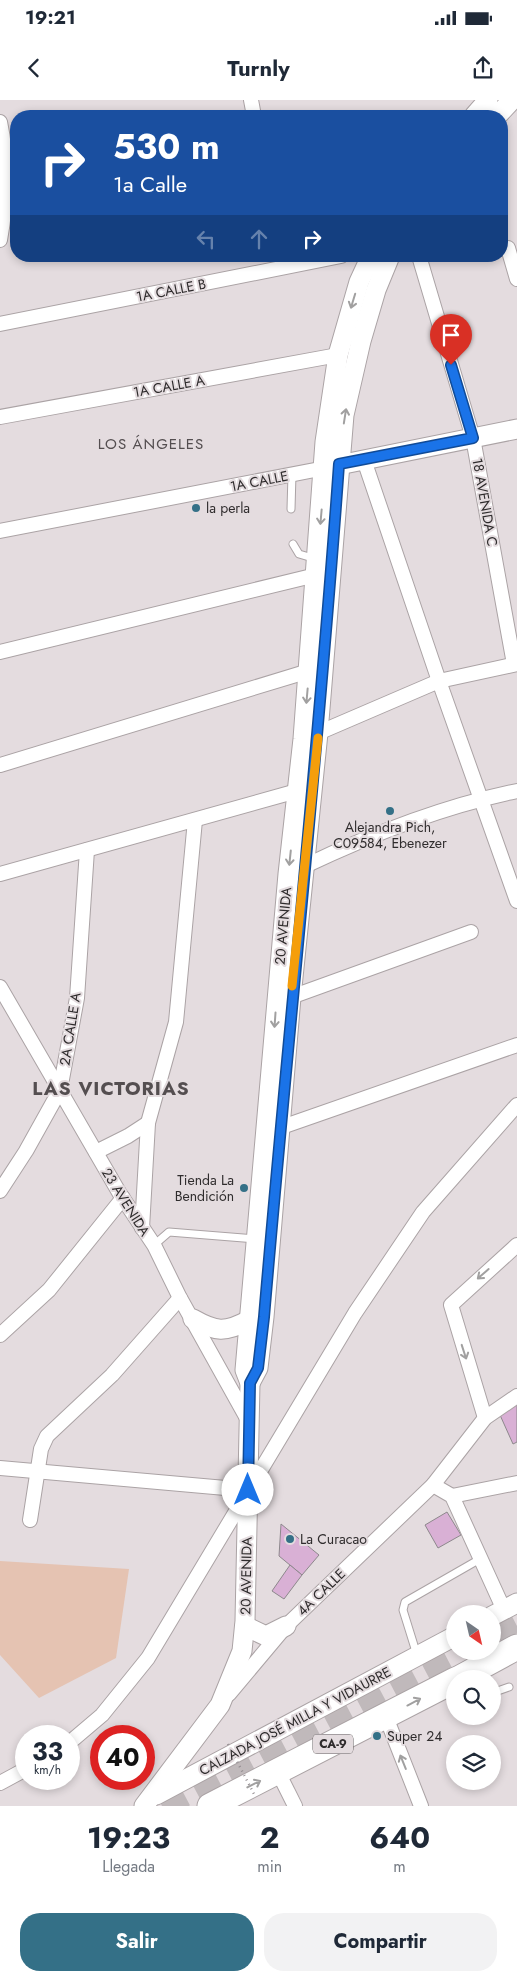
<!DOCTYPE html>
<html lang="es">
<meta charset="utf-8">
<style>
:root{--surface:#fff;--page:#f2f2f3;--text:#1f2937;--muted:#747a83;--accent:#347087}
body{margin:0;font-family:Jost,sans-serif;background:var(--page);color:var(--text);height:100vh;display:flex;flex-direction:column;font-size:19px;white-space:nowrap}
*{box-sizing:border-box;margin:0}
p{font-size:16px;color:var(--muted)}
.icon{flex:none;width:28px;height:28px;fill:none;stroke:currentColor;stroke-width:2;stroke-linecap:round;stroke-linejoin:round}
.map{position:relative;height:1706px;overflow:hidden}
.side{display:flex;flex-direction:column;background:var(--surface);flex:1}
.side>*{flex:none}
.guide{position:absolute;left:10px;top:10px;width:498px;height:152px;border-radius:20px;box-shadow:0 2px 8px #0003;background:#1a4fa0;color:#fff;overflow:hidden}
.needle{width:32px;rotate:146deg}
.tools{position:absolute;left:446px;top:1505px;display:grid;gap:10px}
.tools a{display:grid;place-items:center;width:55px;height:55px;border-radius:50%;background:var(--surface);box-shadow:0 2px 8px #0003;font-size:25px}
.speed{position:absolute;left:15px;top:1625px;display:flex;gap:10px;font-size:25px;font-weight:700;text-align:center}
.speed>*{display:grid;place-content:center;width:65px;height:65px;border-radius:50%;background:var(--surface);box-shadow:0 2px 8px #0003;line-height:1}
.speed small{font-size:12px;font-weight:400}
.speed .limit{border:8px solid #d22;background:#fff;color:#111}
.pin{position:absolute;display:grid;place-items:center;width:42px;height:42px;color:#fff;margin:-51px -21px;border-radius:50% 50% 50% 0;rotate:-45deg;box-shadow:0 0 5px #0007}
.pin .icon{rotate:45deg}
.me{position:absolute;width:55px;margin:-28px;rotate:0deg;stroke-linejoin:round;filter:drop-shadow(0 0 4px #0008)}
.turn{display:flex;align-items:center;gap:18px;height:105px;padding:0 20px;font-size:22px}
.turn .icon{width:65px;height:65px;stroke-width:2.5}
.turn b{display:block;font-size:35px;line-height:42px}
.lanes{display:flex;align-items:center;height:48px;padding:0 20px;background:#0003;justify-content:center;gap:25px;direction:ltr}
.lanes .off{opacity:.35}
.eta{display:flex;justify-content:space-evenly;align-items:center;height:85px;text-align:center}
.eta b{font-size:30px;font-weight:700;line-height:35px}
.action{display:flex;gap:10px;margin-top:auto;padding:10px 20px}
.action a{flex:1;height:58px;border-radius:20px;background:var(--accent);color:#fff;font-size:20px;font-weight:700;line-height:58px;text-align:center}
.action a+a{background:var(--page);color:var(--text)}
.status{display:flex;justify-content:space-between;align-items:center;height:35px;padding:0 25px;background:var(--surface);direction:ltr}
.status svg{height:14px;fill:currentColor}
header{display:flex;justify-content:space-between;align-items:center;height:65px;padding:0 20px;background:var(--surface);font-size:22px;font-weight:700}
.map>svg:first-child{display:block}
</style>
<div class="status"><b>19:21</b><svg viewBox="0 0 49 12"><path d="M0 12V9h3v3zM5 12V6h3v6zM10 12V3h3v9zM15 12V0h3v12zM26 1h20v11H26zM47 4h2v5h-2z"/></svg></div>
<header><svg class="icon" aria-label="back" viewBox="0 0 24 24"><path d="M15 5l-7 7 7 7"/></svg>Turnly<svg class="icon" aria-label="share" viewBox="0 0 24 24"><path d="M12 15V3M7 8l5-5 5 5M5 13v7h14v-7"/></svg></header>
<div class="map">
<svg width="517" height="1706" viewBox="0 0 517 1706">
<rect width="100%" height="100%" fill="#e4dcdf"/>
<polygon fill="#e5c3b2" points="0,1461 129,1469 116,1558 39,1598 0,1555"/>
<g fill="#d9b0d5" stroke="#8d888c">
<polygon points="517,1302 517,1342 513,1344 500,1315"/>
<polygon points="447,1412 461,1435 438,1448 425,1425"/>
<polygon points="281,1424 319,1455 302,1475 279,1456"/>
<polygon points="290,1465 302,1475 284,1499 272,1491"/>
</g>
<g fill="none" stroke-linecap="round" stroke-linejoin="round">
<g stroke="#c0b9bb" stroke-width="25" stroke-dasharray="25 12" stroke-linecap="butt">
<polyline points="492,1532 517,1519"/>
<polyline points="162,1706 455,1551"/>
</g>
<defs>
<g id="lane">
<polyline points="291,409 292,374"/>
<polyline points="293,444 299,454 316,459"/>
<polyline points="154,1145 169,1132 256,1139"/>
<polyline points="417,1555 403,1510 405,1502 480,1459"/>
<polyline points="492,1593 509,1587"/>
</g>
<g id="street">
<polyline points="251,0 254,16"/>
<path d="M 0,22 C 8,60 7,102 0,140"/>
<polyline points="508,148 517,179"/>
<polyline points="419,156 473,338 514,564"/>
<polyline points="0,224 341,156"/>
<polyline points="0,317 338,255"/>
<polyline points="364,360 439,581 517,801"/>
<polyline points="0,431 325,368"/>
<polyline points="0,552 316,475"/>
<polyline points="318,633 439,581 517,564"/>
<polyline points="0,665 309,571"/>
<path d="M 305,766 C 372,734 444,706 517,691"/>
<polyline points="0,774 297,691"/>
<polyline points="0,887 120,1094 154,1145 180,1198 248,1320"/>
<polyline points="291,897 471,832"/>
<polyline points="279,1028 517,945"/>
<polyline points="96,1052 128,1036 148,1023"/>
<polyline points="0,1091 26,1051 60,990 77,898 87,750"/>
<polyline points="142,1128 148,1023 176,922 195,720"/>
<polyline points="0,1235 49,1190 123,1098"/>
<polyline points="485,1318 451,1205 517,1145"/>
<polyline points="0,1368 248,1390"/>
<polyline points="433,1385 452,1396 504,1510"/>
<polyline points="452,1396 517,1383"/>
<polyline points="30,1420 41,1349 47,1336 112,1275 180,1198"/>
<polyline points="229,1594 286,1526 433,1385 485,1318 517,1296"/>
<polyline points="386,1617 421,1706"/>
<polyline points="69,1643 102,1615 148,1558 355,1213 423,1112 517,1005"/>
<polyline points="278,1672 295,1706"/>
<polyline points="0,1683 26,1669"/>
</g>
<g id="secondary">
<polyline points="474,16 488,0"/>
<polyline points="497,16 512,0"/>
<polyline points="329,367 517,329"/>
<path d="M 193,1219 C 216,1232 225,1233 249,1220"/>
<polyline points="250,1283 258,1268 264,1217 291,897 318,633 344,315 361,241 376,190 390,156"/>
<polyline points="492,1516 517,1503"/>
<polyline points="245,1526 266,1536 286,1526"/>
<polyline points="156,1695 455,1536"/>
<polyline points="144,1706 220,1605 242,1551 245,1521 250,1283 245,1270 288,774 303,639 325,342 338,255 359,182 371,156"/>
</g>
<g id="highway">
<polyline points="458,1579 517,1547"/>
<polyline points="210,1706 455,1580"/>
</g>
</defs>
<use href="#lane" stroke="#aba3a5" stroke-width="9"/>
<use href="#street" stroke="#aba3a5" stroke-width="16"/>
<use href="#secondary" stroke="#aba3a5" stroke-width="21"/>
<use href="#highway" stroke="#aba3a5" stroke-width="27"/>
<use href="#lane" stroke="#fff" stroke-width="7"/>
<use href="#street" stroke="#fff" stroke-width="14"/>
<use href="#secondary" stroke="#fff" stroke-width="19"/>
<use href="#highway" stroke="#fff" stroke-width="25"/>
<polyline stroke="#938d90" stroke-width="2.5" stroke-dasharray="1 4" stroke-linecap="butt" points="228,1644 254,1694"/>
</g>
<defs><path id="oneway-shaft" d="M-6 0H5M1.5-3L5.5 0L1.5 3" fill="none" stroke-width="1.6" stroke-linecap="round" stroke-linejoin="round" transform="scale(1.25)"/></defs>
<g stroke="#a1a0a0">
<use href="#oneway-shaft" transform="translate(353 201) rotate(107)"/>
<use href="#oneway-shaft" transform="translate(345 316) rotate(-81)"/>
<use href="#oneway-shaft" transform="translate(321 417) rotate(95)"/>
<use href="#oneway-shaft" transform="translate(307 596) rotate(95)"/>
<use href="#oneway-shaft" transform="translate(290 758) rotate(96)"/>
<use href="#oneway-shaft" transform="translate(275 920) rotate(94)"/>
<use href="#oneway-shaft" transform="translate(483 1174) rotate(139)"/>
<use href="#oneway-shaft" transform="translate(464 1252) rotate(72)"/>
<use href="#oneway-shaft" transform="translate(414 1602) rotate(-28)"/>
<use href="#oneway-shaft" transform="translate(403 1662) rotate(-112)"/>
<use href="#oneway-shaft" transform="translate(254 1684) rotate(-27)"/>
</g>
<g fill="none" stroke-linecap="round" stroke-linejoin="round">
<defs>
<path id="route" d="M 248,1390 L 250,1283 L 258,1268 L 264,1217 C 288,933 319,649 339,364 L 473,338 L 451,265"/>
</defs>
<use href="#route" stroke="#114b97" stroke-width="12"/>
<use href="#route" stroke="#1a73e8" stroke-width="9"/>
<polyline stroke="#f59e0b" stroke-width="9" points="292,886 318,638"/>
</g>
<g fill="#347087" stroke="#e4dcdf" stroke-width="2">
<circle cx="196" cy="408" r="5"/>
<circle cx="390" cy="711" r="5"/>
<circle cx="244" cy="1088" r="5"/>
<circle cx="290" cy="1439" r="5"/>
<circle cx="377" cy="1636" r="5"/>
</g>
<g text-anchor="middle" stroke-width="4" stroke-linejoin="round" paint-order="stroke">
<rect fill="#e4dcdf" stroke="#656162" stroke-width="1" x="313" y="1634.5" width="40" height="19" rx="4"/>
<g font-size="12" font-weight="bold" fill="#2f2c2d">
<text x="333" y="1648">CA-9</text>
</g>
<g font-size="14" fill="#2f2c2d" stroke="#e4dcdf">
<text transform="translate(171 190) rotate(-11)" y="5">1A CALLE B</text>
<text transform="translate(169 286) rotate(-10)" y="5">1A CALLE A</text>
<text transform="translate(259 381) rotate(-11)" y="5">1A CALLE</text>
<text transform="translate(485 402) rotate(80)" y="5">18 AVENIDA C</text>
<text transform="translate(283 826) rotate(-85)" y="5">20 AVENIDA</text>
<text transform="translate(70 929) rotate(-81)" y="5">2A CALLE A</text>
<text transform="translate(126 1102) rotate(58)" y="5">23 AVENIDA</text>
<text transform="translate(246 1476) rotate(-89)" y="5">20 AVENIDA</text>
<text transform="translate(321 1492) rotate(-44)" y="5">4A CALLE</text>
<text transform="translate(295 1621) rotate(-28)" y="5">CALZADA JOSÉ MILLA Y VIDAURRE</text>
</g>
<g font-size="14" fill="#2f2c2d" stroke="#e4dcdf" text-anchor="start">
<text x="206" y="413">la perla</text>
<text x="390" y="732" text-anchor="middle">Alejandra Pich,<tspan x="390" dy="16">C09584, Ebenezer</tspan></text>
<text x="234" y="1085" text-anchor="end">Tienda La<tspan x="234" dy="16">Bendición</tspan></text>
<text x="300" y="1444">La Curacao</text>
<text x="387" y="1641">Super 24</text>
</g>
<g font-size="15" letter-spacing="1" fill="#544e50" stroke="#e4dcdf">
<text x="151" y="349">LOS ÁNGELES</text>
</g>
<g font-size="19" font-weight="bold" letter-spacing="1" fill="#544e50" stroke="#e4dcdf">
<text x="111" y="995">LAS VICTORIAS</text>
</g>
</g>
</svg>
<div class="tools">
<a><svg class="needle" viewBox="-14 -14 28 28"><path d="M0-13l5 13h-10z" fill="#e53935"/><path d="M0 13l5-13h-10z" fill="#747a83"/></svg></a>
<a><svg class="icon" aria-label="search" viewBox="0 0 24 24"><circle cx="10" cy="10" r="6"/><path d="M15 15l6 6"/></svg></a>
<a><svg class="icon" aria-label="layers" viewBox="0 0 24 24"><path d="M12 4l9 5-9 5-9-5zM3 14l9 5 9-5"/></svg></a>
</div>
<div class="speed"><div>33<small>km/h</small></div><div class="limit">40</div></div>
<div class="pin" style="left:451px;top:265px;background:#d93025"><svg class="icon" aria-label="arrive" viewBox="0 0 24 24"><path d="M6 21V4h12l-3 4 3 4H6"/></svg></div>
<svg class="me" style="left:248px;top:1390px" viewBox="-20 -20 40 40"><circle r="19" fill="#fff"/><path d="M0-13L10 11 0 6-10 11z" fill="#1a73e8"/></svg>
<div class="guide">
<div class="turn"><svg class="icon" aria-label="right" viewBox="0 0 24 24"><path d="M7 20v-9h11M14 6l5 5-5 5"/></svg><div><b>530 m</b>1a Calle</div></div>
<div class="lanes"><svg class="icon off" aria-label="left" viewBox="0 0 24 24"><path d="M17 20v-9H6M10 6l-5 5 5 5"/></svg><svg class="icon off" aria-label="ahead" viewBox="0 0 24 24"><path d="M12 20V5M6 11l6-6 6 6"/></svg><svg class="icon" aria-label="right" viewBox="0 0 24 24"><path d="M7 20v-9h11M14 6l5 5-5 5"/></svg></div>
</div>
</div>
<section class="side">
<div class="eta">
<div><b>19:23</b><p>Llegada</p></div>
<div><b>2</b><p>min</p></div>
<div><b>640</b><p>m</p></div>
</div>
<div class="action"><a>Salir</a><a>Compartir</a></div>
</section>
